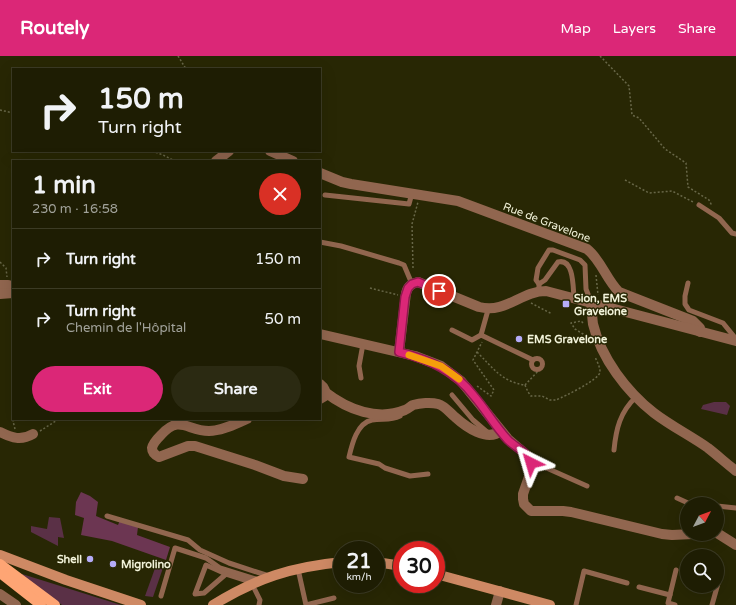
<!DOCTYPE html>
<meta charset="utf-8">
<style>
:root{--surface:#1e1d03;--page:#2b2a12;--text:#f1f3f6;--muted:#a1a29a;--line:#3c3b25;--accent:#db2777}
body{margin:0;font-family:"Varela Round",sans-serif;background:var(--page);color:var(--text);height:100vh;display:flex;flex-direction:column;font-size:15px;white-space:nowrap}
*{box-sizing:border-box;margin:0}
p{font-size:13px;color:var(--muted)}
.icon{flex:none;width:22px;height:22px;fill:none;stroke:currentColor;stroke-width:2;stroke-linecap:round;stroke-linejoin:round}
.map{position:relative;flex:1;overflow:hidden}
.panel{position:absolute;left:12px;top:104px;width:309px;height:260px;display:flex;flex-direction:column;background:var(--surface);border-radius:0px;box-shadow:0 4px 16px #0002,0 0 0 1px var(--line)}
.panel>*{flex:none}
.guide{position:absolute;left:12px;top:12px;width:309px;height:84px;border-radius:0px;box-shadow:0 4px 16px #0002,0 0 0 1px var(--line);background:#1e1d03;color:var(--text);overflow:hidden}
.needle{width:26px;rotate:49deg}
.controls{position:absolute;left:680px;top:441px;display:grid;gap:8px}
.controls a{display:grid;place-items:center;width:44px;height:44px;border-radius:50%;background:var(--surface);box-shadow:0 4px 16px #0002,0 0 0 1px var(--line);font-size:20px}
.speed{position:absolute;left:333px;top:485px;display:flex;gap:8px;font-size:20px;font-weight:700;text-align:center}
.speed>*{display:grid;place-content:center;width:52px;height:52px;border-radius:50%;background:var(--surface);box-shadow:0 4px 16px #0002,0 0 0 1px var(--line);line-height:1}
.speed small{font-size:10px;font-weight:400}
.speed .limit{border:6px solid #d22;background:#fff;color:#111}
.pin{position:absolute;display:grid;place-items:center;width:34px;height:34px;color:#fff;margin:-17px;border:2px solid #fff;border-radius:50%;box-shadow:0 1px 4px #0007}
.me{position:absolute;width:44px;margin:-22px;rotate:320deg;stroke-linejoin:round;filter:drop-shadow(0 0 3px #0008)}
.turn{display:flex;align-items:center;gap:14px;height:84px;padding:0 20px;font-size:18px}
.turn .icon{width:52px;height:52px;stroke-width:2.5}
.turn b{display:block;font-size:28px;line-height:34px}
.round{display:grid;place-items:center;flex:none;width:42px;height:42px;border-radius:21px;background:var(--page)}
.overview{display:flex;align-items:center;justify-content:space-between;height:68px;padding:0 20px}
h1{font-size:24px;font-weight:700;line-height:30px}
.primary-button{display:flex;gap:8px;margin-top:auto;padding:8px 20px}
.primary-button a{flex:1;height:46px;border-radius:24px;background:var(--accent);color:#fff;font-size:16px;font-weight:700;line-height:46px;text-align:center}
.primary-button a+a{background:var(--page);color:var(--text)}
ul{padding:0;list-style:none}
li{display:flex;align-items:center;gap:12px;height:60px;padding:0 20px;border-top:1px solid var(--line)}
li div{flex:1}
li b{display:block;font-size:15px}
li em{font-style:normal}
header{display:flex;align-items:center;gap:24px;box-sizing:border-box;height:56px;padding:0 20px;background:var(--accent);color:#fff}
header strong{font-size:19px}
nav{display:flex;gap:22px;margin-inline-start:auto;font-size:14px}
.map>svg:first-child{display:block}
</style>
<header>
<strong>Routely</strong>
<nav><a>Map</a><a>Layers</a><a>Share</a></nav>
</header>
<div class="map">
<svg width="736" height="549" viewBox="0 0 736 549">
<rect width="100%" height="100%" fill="#282704"/>
<g fill="#5a3046">
<polygon points="714,346 726,346 730,350 727,359 701,353 703,349"/>
<polygon points="49,461 60,462 64,482 58,481 58,490 31,476 31,470 47,473"/>
<polygon points="158,504 165,506 153,541 145,540"/>
<polygon points="21,518 22,518 121,549 62,549"/>
</g>
<polygon fill="#6c3652" points="81,436 90,440 98,446 96,460 118,469 120,464 138,471 137,479 170,491 166,504 112,485 81,479 84,462 75,459 76,446"/>
<g fill="none" stroke-linecap="round" stroke-linejoin="round">
<g stroke="#686748" stroke-width="1.5" stroke-dasharray="2 2" stroke-linecap="butt">
<polyline points="178,0 186,13"/>
<polyline points="600,0 629,30 632,59 639,62 665,93 686,107 688,131 709,144 712,150"/>
<polyline points="0,54 13,57"/>
<polyline points="152,95 163,99 175,105"/>
<polyline points="625,124 649,137 672,135 693,146"/>
<polyline points="0,206 6,212 7,221"/>
<polyline points="413,212 412,168 418,146"/>
<polyline points="596,219 598,239"/>
<polyline points="370,232 398,239"/>
<polyline points="531,247 552,258"/>
<polyline points="583,267 581,265 571,267 575,273 583,278 590,288"/>
<path d="M 477,296 C 493,312 502,326 525,329"/>
<path d="M 525,329 L 528,336 L 531,340 L 542,340 L 550,344 L 556,344 C 565,340 599,324 600,316 C 600,311 597,305 595,301"/>
<polyline points="525,329 540,313"/>
<polyline points="477,330 491,340 494,334 473,304 482,286"/>
<polyline points="15,373 13,365 16,363"/>
<polyline points="40,375 59,363"/>
</g>
<g stroke="#91664f" stroke-width="5">
<polyline points="325,139 409,148 412,137"/>
<polyline points="699,149 719,162 732,177 736,178"/>
<polyline points="320,186 341,190 399,207 404,209 412,228"/>
<polyline points="688,227 685,240 685,248 689,254 723,267 736,283"/>
<path d="M 539,228 L 545,224 L 558,206 C 574,202 573,231 574,242"/>
<polyline points="539,235 539,228 536,224 538,212 549,194 553,194 580,204 585,209 586,233 591,246"/>
<polyline points="488,254 481,279 533,304"/>
<polyline points="452,274 472,284 481,279"/>
<circle cx="537" cy="308" r="5.5"/>
<polyline points="361,322 359,310 363,288"/>
<polyline points="452,339 473,364 487,376"/>
<path d="M 400,360 C 390,365 382,362 372,364 C 357,367 352,388 349,401 L 379,408 L 385,412 L 410,420 L 428,418"/>
<path d="M 614,394 C 616,373 620,356 636,341"/>
<polyline points="531,410 542,410 587,430"/>
<polyline points="677,442 688,447 697,448"/>
<polyline points="717,450 736,452"/>
<polyline points="107,460 188,484 200,494 229,507 269,520"/>
<polyline points="683,509 687,511"/>
<polyline points="298,513 306,549 334,542"/>
<polyline points="226,518 204,537 195,538 206,509 226,518 251,526"/>
<polyline points="639,531 670,539"/>
<polyline points="255,534 260,544 259,549"/>
<polyline points="161,540 175,492 206,502 220,512 259,524"/>
<polyline points="576,549 584,515 627,527"/>
<polyline points="675,549 668,547 676,514"/>
<polyline points="712,549 719,524 719,522 717,521"/>
</g>
<g stroke="#91664f" stroke-width="10">
<polyline points="270,95 293,105"/>
<polyline points="216,105 229,95"/>
<path d="M 320,117 L 342,126 L 351,128 L 458,145 L 587,193 C 601,204 606,223 619,236 L 693,265 L 700,272 L 700,276"/>
<polyline points="0,229 8,229 13,231"/>
<polyline points="0,238 13,237"/>
<path d="M 591,247 C 592,254 592,261 593,268 C 601,302 627,336 654,357 C 671,370 691,380 708,392 C 717,399 727,408 736,415"/>
<polyline points="320,278 415,300 441,310 461,325 508,383 528,400 530,404 531,415 523,438 523,443 524,448 531,455 563,455 571,456 662,478 672,479 693,478"/>
<path d="M 399,296 L 406,237 C 408,230 411,228 418,226 L 479,251 C 506,258 521,235 546,235 L 736,285"/>
<path d="M 320,328 C 324,331 326,335 325,340 L 320,343"/>
<path d="M 325,336 C 348,354 378,365 405,354 C 408,353 411,350 413,349 C 420,347 431,346 438,348 C 445,350 449,356 455,361 C 466,371 487,386 501,375"/>
<path d="M 247,363 C 235,368 222,375 209,375 C 187,375 180,358 161,379 C 158,382 153,387 152,392 C 152,397 155,399 159,401 L 188,390 L 195,390 L 255,409 L 284,420 L 303,423"/>
<path d="M 0,376 C 12,382 21,385 33,378"/>
<polyline points="717,477 736,489"/>
<polyline points="0,538 16,549"/>
<polyline points="496,549 500,535"/>
</g>
<g stroke="#ce8964" stroke-width="10">
<polyline points="0,499 66,524 141,549"/>
<polyline points="376,506 402,510"/>
<polyline points="436,518 550,549"/>
<path d="M 213,549 C 257,522 291,511 342,506"/>
</g>
<g stroke="#fea574" stroke-width="10">
<polyline points="0,508 55,549"/>
<polyline points="0,517 41,549"/>
</g>
</g>
<g fill="none" stroke-linecap="round" stroke-linejoin="round">
<defs>
<path id="route" d="M 439,235 L 418,226 L 412,228 L 408,232 L 405,241 L 399,296 C 430,304 454,314 474,340 C 486,354 495,370 508,384 C 515,391 529,397 531,407"/>
</defs>
<use href="#route" stroke="#8e194d" stroke-width="10"/>
<use href="#route" stroke="#db2777" stroke-width="7"/>
<polyline stroke="#f59e0b" stroke-width="7" points="409,299 441,310 459,323"/>
</g>
<g fill="#b5acf8" stroke="#282704" stroke-width="1.5">
<rect x="562" y="244" width="8" height="8" rx="2"/>
<circle cx="519" cy="283" r="4"/>
<circle cx="90" cy="503" r="4"/>
<circle cx="113" cy="508" r="4"/>
</g>
<g text-anchor="middle" stroke-width="3" stroke-linejoin="round" paint-order="stroke">
<g font-size="11" fill="#f3f4db" stroke="#282704">
<text transform="translate(547 166) rotate(21)" y="4">Rue de Gravelone</text>
</g>
<g font-size="11" font-weight="bold" fill="#f3f4db" stroke="#282704" text-anchor="start">
<text x="574" y="246">Sion, EMS<tspan x="574" dy="13">Gravelone</tspan></text>
<text x="527" y="287">EMS Gravelone</text>
<text x="82" y="507" text-anchor="end">Shell</text>
<text x="121" y="512">Migrolino</text>
</g>
</g>
</svg>
<div class="controls">
<a><svg class="needle" viewBox="-14 -14 28 28"><path d="M0-13l5 13h-10z" fill="#e53935"/><path d="M0 13l5-13h-10z" fill="#a1a29a"/></svg></a>
<a><svg class="icon" aria-label="search" viewBox="0 0 24 24"><circle cx="10" cy="10" r="6"/><path d="M15 15l6 6"/></svg></a>
</div>
<div class="speed"><div>21<small>km/h</small></div><div class="limit">30</div></div>
<div class="pin" style="left:439px;top:235px;background:#d93025"><svg class="icon" aria-label="arrive" viewBox="0 0 24 24"><path d="M6 21V4h12l-3 4 3 4H6"/></svg></div>
<svg class="me" style="left:531px;top:407px" viewBox="-20 -20 40 40"><path d="M0-17L14 15 0 8-14 15z" fill="#db2777" stroke="#fff" stroke-width="4"/></svg>
<div class="guide">
<div class="turn"><svg class="icon" aria-label="right" viewBox="0 0 24 24"><path d="M7 20v-9h11M14 6l5 5-5 5"/></svg><div><b>150 m</b>Turn right</div></div>
</div>
<section class="panel">
<div class="overview"><div><h1>1 min</h1><p>230 m · 16:58</p></div><a class="round" style="background:#d93025;color:#fff"><svg class="icon" aria-label="close" viewBox="0 0 24 24"><path d="M6 6l12 12M18 6L6 18"/></svg></a></div>
<ul>
<li><svg class="icon" aria-label="right" viewBox="0 0 24 24"><path d="M7 20v-9h11M14 6l5 5-5 5"/></svg><div><b>Turn right</b></div><em>150 m</em></li>
<li><svg class="icon" aria-label="right" viewBox="0 0 24 24"><path d="M7 20v-9h11M14 6l5 5-5 5"/></svg><div><b>Turn right</b><p>Chemin de l'Hôpital</p></div><em>50 m</em></li>
</ul>
<div class="primary-button"><a>Exit</a><a>Share</a></div>
</section>
</div>
